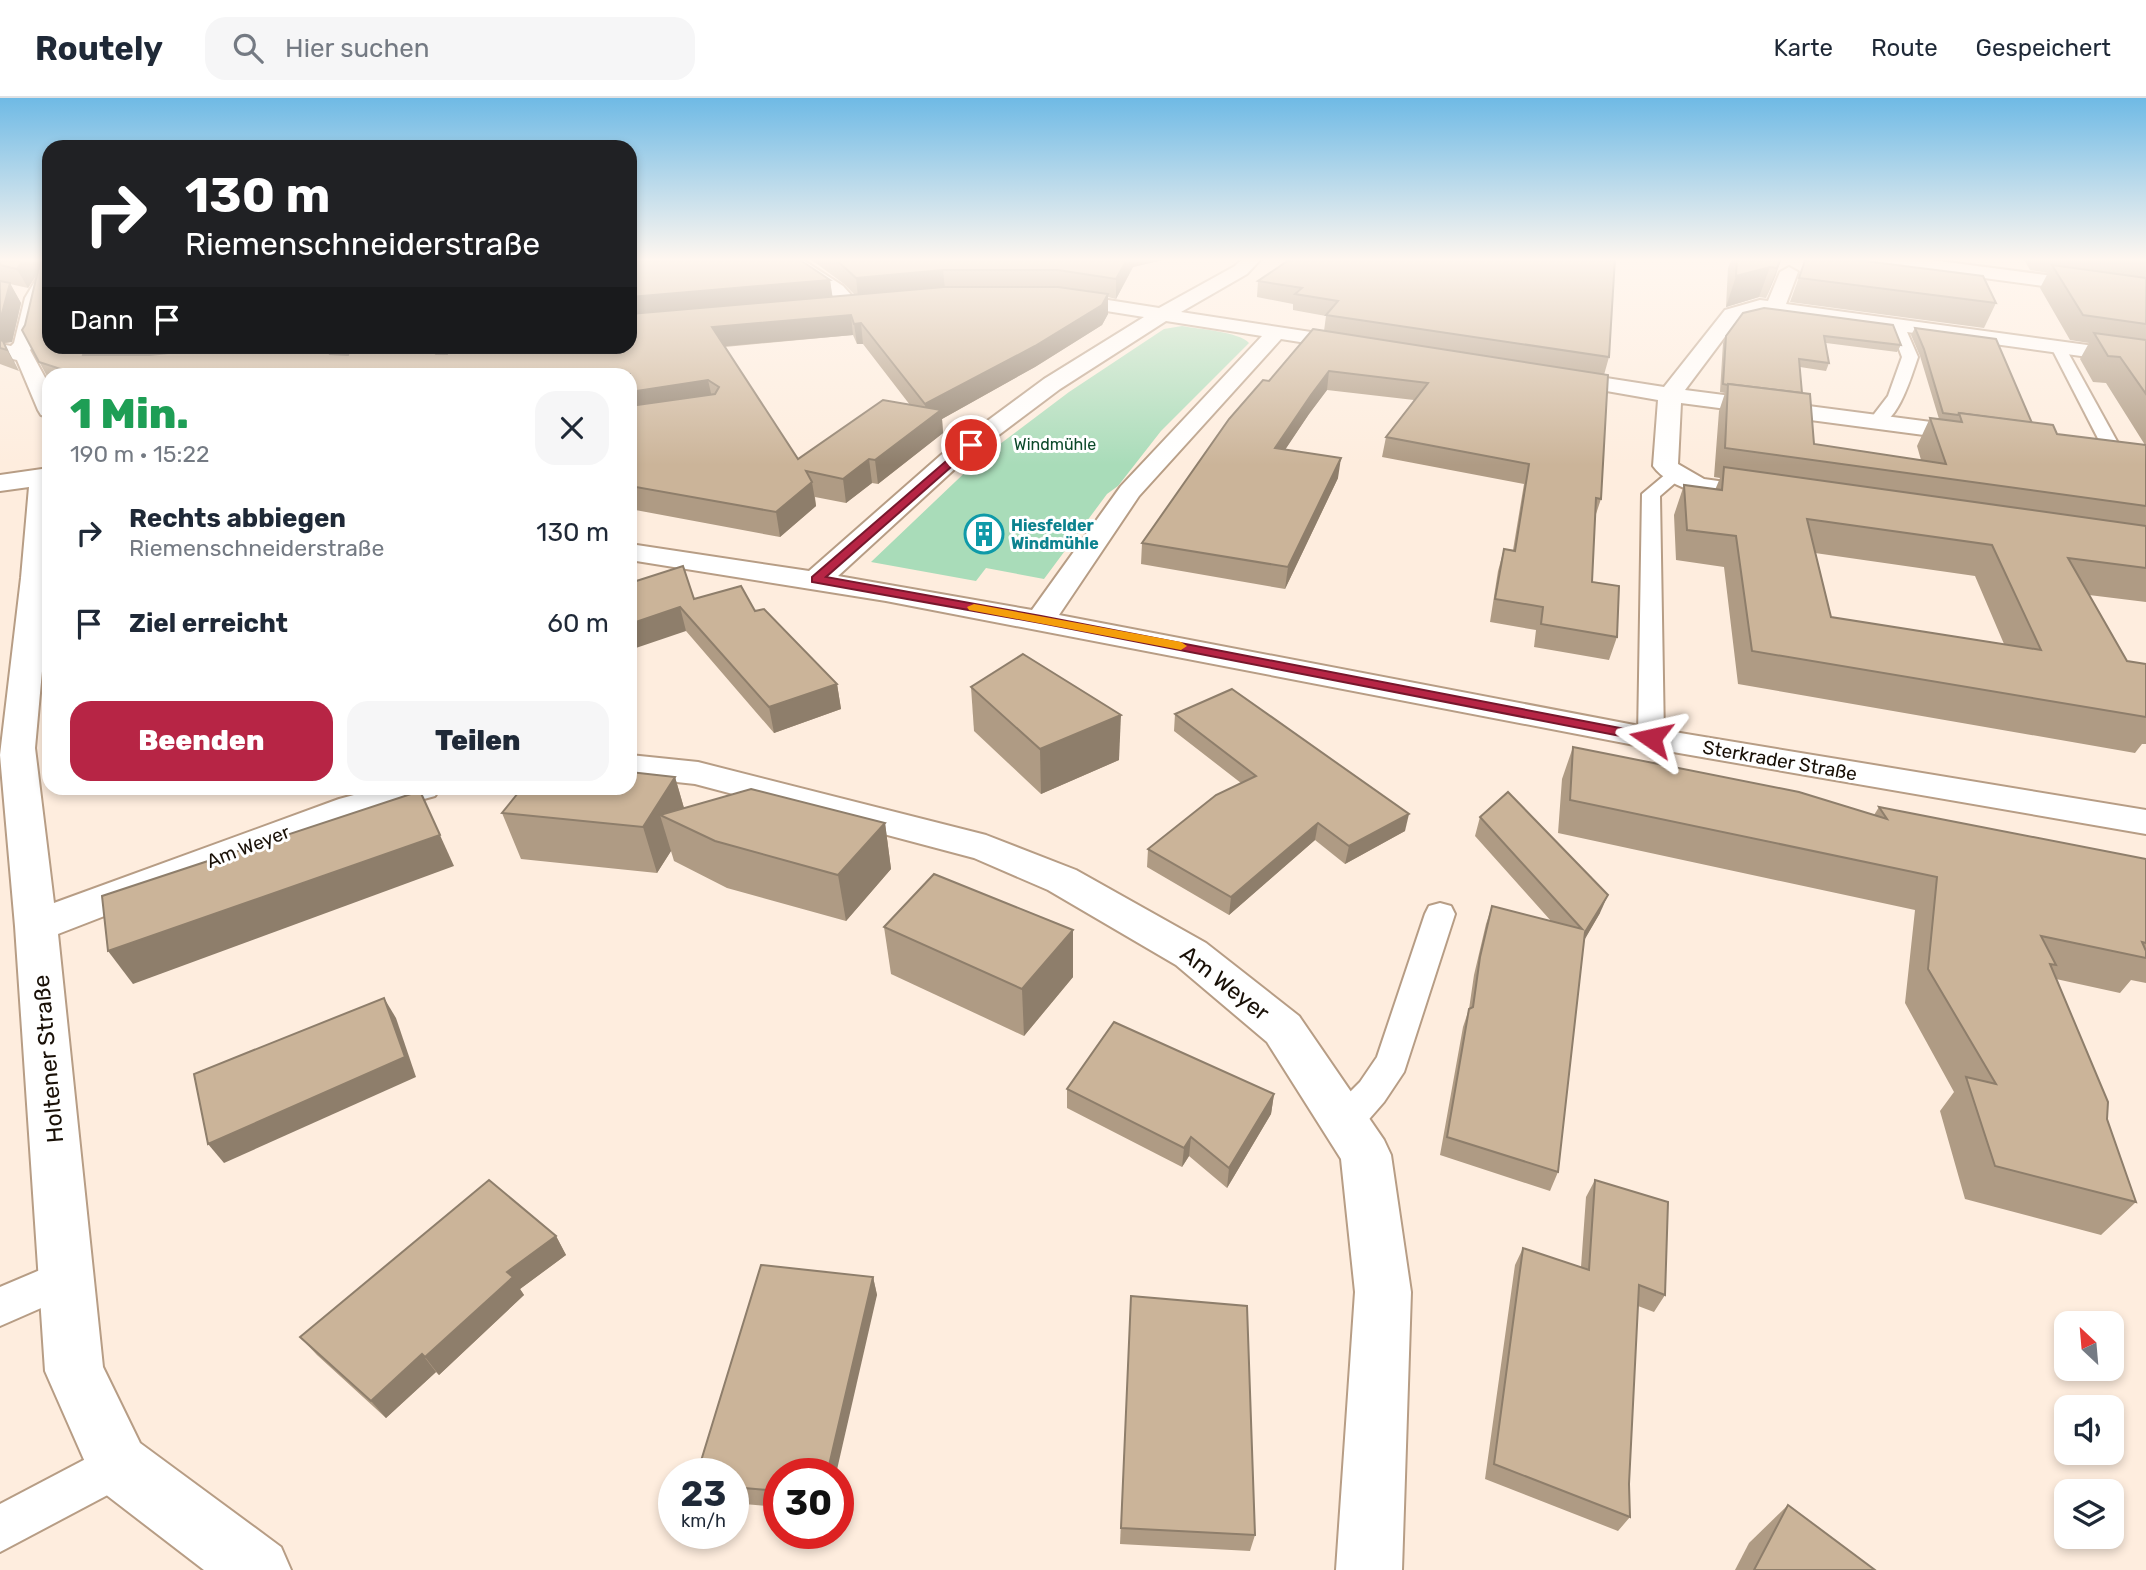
<!DOCTYPE html>
<html lang="de">
<meta charset="utf-8">
<style>
:root{--surface:#fff;--page:#f6f6f7;--text:#1f2937;--muted:#747a83;--line:#e0e1e3;--accent:#b72545}
body{margin:0;font-family:Rubik,sans-serif;background:var(--page);color:var(--text);height:100vh;display:flex;flex-direction:column;font-size:26px;white-space:nowrap}
*{box-sizing:border-box;margin:0}
p{font-size:23px;color:var(--muted)}
.icon{flex:none;width:38px;height:38px;fill:none;stroke:currentColor;stroke-width:2;stroke-linecap:round;stroke-linejoin:round}
.map{position:relative;flex:1;overflow:hidden}
.sheet{position:absolute;left:42px;top:270px;width:595px;height:427px;display:flex;flex-direction:column;background:var(--surface);border-radius:21px;box-shadow:0 4px 10px #0003}
.sheet>*{flex:none}
.top-card{position:absolute;left:42px;top:42px;width:595px;height:214px;border-radius:21px;box-shadow:0 4px 10px #0003;background:#202124;color:#fff;overflow:hidden}
.needle{width:46px;rotate:334deg}
.buttons{position:absolute;left:2054px;top:1213px;display:grid;gap:14px}
.buttons a{display:grid;place-items:center;width:70px;height:70px;border-radius:14px;background:var(--surface);box-shadow:0 4px 10px #0003;font-size:35px}
.speed{position:absolute;left:658px;top:1360px;display:flex;gap:14px;font-size:35px;font-weight:700;text-align:center}
.speed>*{display:grid;place-content:center;width:91px;height:91px;border-radius:50%;background:var(--surface);box-shadow:0 4px 10px #0003;line-height:1}
.speed small{font-size:18px;font-weight:400}
.speed .limit{border:10px solid #d22;background:#fff;color:#111}
.pin{position:absolute;display:grid;place-items:center;width:60px;height:60px;color:#fff;margin:-30px;border:4px solid #fff;border-radius:50%;box-shadow:0 2px 7px #0007}
.me{position:absolute;width:77px;margin:-38px;rotate:281deg;stroke-linejoin:round;filter:drop-shadow(0 0 5px #0008)}
.turn{display:flex;align-items:center;gap:24px;height:147px;padding:0 28px;font-size:32px}
.turn .icon{width:91px;height:91px;stroke-width:2.5}
.turn b{display:block;font-size:49px;line-height:60px}
.then{display:flex;align-items:center;height:66px;padding:0 28px;background:#0003;gap:14px;font-size:26px}
.round{display:grid;place-items:center;flex:none;width:74px;height:74px;border-radius:21px;background:var(--page)}
.head{display:flex;align-items:center;justify-content:space-between;height:119px;padding:0 28px}
h1{font-size:42px;font-weight:800;line-height:52px;color:#1e9e55}
.button{display:flex;gap:14px;margin-top:auto;padding:14px 28px}
.button a{flex:1;height:80px;border-radius:21px;background:var(--accent);color:#fff;font-size:28px;font-weight:800;line-height:80px;text-align:center}
.button a+a{background:var(--page);color:var(--text)}
ul{padding:0;list-style:none}
li{display:flex;align-items:center;gap:21px;height:91px;padding:0 28px}
li div{flex:1}
li b{display:block;font-size:26px}
li em{font-style:normal}
header{display:flex;align-items:center;gap:42px;box-sizing:border-box;height:98px;padding:0 35px;background:var(--surface);border-bottom:2px solid var(--line)}
header strong{font-size:33px}
nav{display:flex;gap:38px;margin-inline-start:auto;font-size:24px}
.search{width:490px;height:63px;background:var(--page);display:flex;align-items:center;gap:18px;box-sizing:border-box;padding:0 24px;border-radius:21px;color:var(--muted);font-size:26px}
.map>svg:first-child{display:block}
</style>
<header>
<strong>Routely</strong>
<div class="search"><svg class="icon" aria-label="search" viewBox="0 0 24 24"><circle cx="10" cy="10" r="6"/><path d="M15 15l6 6"/></svg>Hier suchen</div>
<nav><a>Karte</a><a>Route</a><a>Gespeichert</a></nav>
</header>
<div class="map">
<svg width="2146" height="1472" viewBox="0 0 2146 1472">
<rect width="100%" height="100%" fill="#feedde"/>
<path fill="#a9dcb9" d="M 1182,228 C 1198,231 1240,234 1249,245 L 1161,333 L 1118,388 L 1107,396 L 1044,481 L 986,470 L 976,483 L 871,464 L 976,364 L 1069,294 L 1164,231 Z"/>
<g fill="none" stroke-linecap="round" stroke-linejoin="round">
<defs>
<g id="service">
<path d="M 1897,223 L 1904,227 L 1918,259 C 1911,279 1899,323 1876,329 L 1868,324 L 1888,298 L 1902,259 L 1890,227 Z"/>
<polygon points="2058,245 2065,249 2124,356 2121,360 2109,360 2106,356 2051,249"/>
<polygon points="1673,373 1682,379 1660,398 1664,640 1660,645 1651,648 1642,645 1638,640 1642,396 1667,375"/>
<polygon points="1440,805 1451,808 1455,816 1404,974 1384,1004 1357,1035 1344,1039 1331,1035 1326,1024 1331,1013 1360,984 1377,959 1425,816 1429,808"/>
<polygon points="66,1161 80,1167 86,1180 80,1193 0,1228 0,1189"/>
<polygon points="118,1344 134,1351 141,1367 134,1383 0,1454 0,1406"/>
</g>
<g id="minor">
<polygon points="783,160 804,160 803,162 843,188 862,209 853,215 846,213 831,196 785,166"/>
<path d="M 1243,160 L 1262,160 L 1247,176 L 1181,214 L 1357,241 L 1364,243 L 1367,247 L 1364,251 L 1357,253 L 1281,241 L 1139,398 L 1059,517 L 1650,630 L 2146,712 L 2146,736 L 1650,650 L 886,503 L 630,462 L 630,446 L 809,473 L 941,357 L 1044,281 L 1144,219 L 1050,204 L 1048,200 L 1050,196 L 1057,194 L 1159,210 L 1235,168 ZM 1166,223 L 1262,238 L 1121,388 L 1032,512 L 838,478 L 959,367 L 1060,291 Z"/>
<path d="M 49,169 C 49,195 39,221 34,247 L 30,252 L 49,287 L 49,319 L 41,317 L 38,312 L 17,262 L 0,258 L 0,246 L 11,248 L 14,245 L 25,200 L 43,170 Z"/>
<path d="M 1789,169 L 1798,174 L 1786,206 L 2146,255 L 2146,267 L 1761,214 L 1739,220 L 1685,292 L 1977,330 L 1985,332 L 1989,337 L 1985,342 L 1977,344 L 1681,305 L 1678,366 L 1704,381 L 1775,391 L 1779,396 L 1775,401 C 1744,409 1672,396 1653,368 L 1658,302 L 1555,284 L 1547,283 L 1544,278 L 1547,273 L 1555,272 L 1664,289 L 1725,212 L 1760,202 L 1768,203 L 1780,174 Z"/>
<polygon points="306,248 372,248 362,254 287,263 280,261 277,257 280,253"/>
<polygon points="49,370 49,496 35,650 54,805 339,701 380,690 440,690 435,698 365,717 58,836 103,1269 140,1345 281,1449 291,1472 204,1472 96,1389 45,1273 15,828 0,657 21,480 29,389 0,393 0,377"/>
<polygon points="630,657 698,664 986,737 1076,772 1206,845 1299,918 1384,1042 1391,1057 1411,1194 1402,1472 1336,1472 1355,1194 1341,1061 1267,944 1176,867 1048,792 974,760 695,686 630,679"/>
</g>
<polygon id="secondary" points="1865,160 1916,160 2146,190 2146,202 1873,165"/>
</defs>
<use href="#service" stroke="#b79d85" stroke-width="4"/>
<use href="#minor" stroke="#b79d85" stroke-width="4"/>
<use href="#secondary" stroke="#b79d85" stroke-width="4"/>
<use href="#service" fill="#fff" fill-rule="evenodd"/>
<use href="#minor" fill="#fff" fill-rule="evenodd"/>
<use href="#secondary" fill="#fff" fill-rule="evenodd"/>
</g>
<g fill="#af9b84" fill-rule="evenodd">
<path d="M 0,160 L 49,160 L 342,257 L 348,257 L 351,248 L 442,248 L 440,256 L 447,256 L 830,182 L 832,199 L 855,197 L 844,186 L 809,160 L 1171,160 L 1133,169 L 1116,201 L 1108,199 L 1108,216 L 1102,227 L 1035,269 L 942,321 L 943,335 L 878,386 L 872,385 L 846,405 L 815,399 L 816,408 L 780,439 L 630,411 L 630,276 L 49,276 L 49,282 L 22,232 L 25,227 L 38,175 L 28,190 L 10,186 L 21,205 L 12,244 L 4,245 L 19,273 L 0,266 ZM 853,237 L 857,246 L 863,246 L 910,307 L 798,361 L 725,249 Z"/>
<polygon points="1292,160 1609,259 1604,277 1601,401 1595,419 1592,484 1617,539 1609,562 1534,549 1536,532 1490,524 1498,473 1504,451 1513,452 1524,386 1382,359 1386,339 1414,302 1327,292 1309,316 1285,351 1338,380 1285,491 1141,466 1142,445 1269,283 1324,233 1326,218 1293,212 1293,206 1257,199 1258,183"/>
<polygon points="1732,160 1782,160 1766,200 1759,199 1726,209 1728,170"/>
<polygon points="1806,160 1996,205 1984,230 1790,204"/>
<polygon points="1935,160 1956,160 1955,162"/>
<path d="M 2023,160 L 2146,160 L 2146,504 L 2089,497 L 2127,563 L 2146,566 L 2146,646 L 2142,646 L 2135,655 L 1738,586 L 1724,469 L 1676,462 L 1674,417 L 1684,387 L 1715,392 L 1720,380 L 1714,379 L 1719,313 L 1725,295 L 1720,294 L 1723,245 L 1726,238 L 1743,215 L 1901,247 L 1897,254 L 1826,245 L 1829,265 L 1826,273 L 1800,269 L 1802,295 L 1814,346 L 1921,362 L 1917,348 L 1930,320 L 1939,321 L 1920,258 L 1911,237 L 1915,230 L 2032,325 L 2057,336 L 2145,347 L 2106,285 L 2093,284 L 2080,261 L 2089,245 L 2070,242 L 2040,190 L 2048,175 L 2030,172 ZM 1815,455 L 1975,478 L 2004,546 L 1831,519 Z"/>
<polygon points="630,485 694,501 755,513 837,586 841,611 774,635 686,533"/>
<polygon points="971,589 1119,662 1041,696 974,633"/>
<polygon points="1175,616 1405,733 1345,766 1315,742 1229,817 1147,769 1148,751 1241,685 1174,633"/>
<polygon points="1573,649 1874,717 1879,709 2146,761 2146,885 2131,882 2120,895 2056,881 2136,1104 2101,1137 1965,1101 1940,1013 1954,994 1905,905 1915,812 1558,735 1562,681"/>
<polygon points="675,679 684,710 885,725 891,771 846,823 727,790 674,763 671,753 657,775 521,761 502,715"/>
<polygon points="1480,719 1600,815 1584,842 1558,1074 1550,1093 1440,1057 1463,929 1469,911 1474,877 1486,826 1492,808 1551,823 1475,738"/>
<polygon points="884,829 1073,832 1073,879 1024,938 891,876"/>
<polygon points="1067,991 1274,996 1271,1016 1227,1090 1189,1058 1182,1069 1067,1010"/>
<polygon points="1595,1082 1665,1197 1654,1214 1638,1208 1629,1386 1630,1419 1618,1433 1485,1381 1515,1167 1523,1150 1581,1169 1586,1099"/>
<polygon points="556,1138 566,1157 520,1191 524,1197 439,1277 436,1274 386,1320 317,1257 300,1239"/>
<polygon points="873,1179 877,1197 779,1376 779,1409 733,1405 733,1376"/>
<polygon points="1131,1198 1255,1437 1250,1453 1120,1446"/>
<polygon points="1788,1407 1875,1472 1735,1472 1749,1445"/>
</g>
<g fill="#8e7e6b">
<polygon points="25,160 39,160 43,167 28,190 17,171"/>
<polygon points="1128,160 1171,160 1133,169 1116,201 1116,181"/>
<polygon points="1781,160 1776,177 1766,200 1777,170"/>
<polygon points="1770,169 1759,199 1726,209 1736,178"/>
<polygon points="943,172 945,191 858,199 856,180"/>
<polygon points="830,182 833,202 630,219 630,199"/>
<polygon points="10,185 21,205 12,244 4,245 19,273 7,252 0,246 0,223"/>
<polygon points="1108,196 1108,216 1102,227 1035,269 942,321 943,335 878,386 875,362 926,323 925,306"/>
<polygon points="851,217 853,237 716,249 712,229"/>
<polygon points="861,225 863,246 857,246 854,226"/>
<polygon points="86,248 275,248 95,276 83,257"/>
<polygon points="332,248 339,248 343,259 330,256"/>
<polygon points="430,248 442,248 437,272 430,250"/>
<polygon points="1329,273 1327,292 1309,316 1273,370 1275,350 1311,297"/>
<polygon points="708,282 713,304 630,317 630,294"/>
<polygon points="1341,360 1338,380 1285,491 1288,469"/>
<polygon points="869,361 872,385 846,405 843,381"/>
<polygon points="812,384 816,408 780,439 776,414"/>
<polygon points="680,509 686,533 630,552 630,526"/>
<polygon points="837,586 841,611 774,635 769,609"/>
<polygon points="1121,617 1119,662 1041,696 1040,651"/>
<polygon points="675,679 688,724 660,717 671,753 657,775 643,729"/>
<polygon points="212,690 237,690 217,697"/>
<polygon points="420,693 454,768 133,886 108,853"/>
<polygon points="1409,716 1405,733 1345,766 1349,748"/>
<polygon points="885,725 891,771 846,823 838,777"/>
<polygon points="1318,725 1315,742 1229,817 1231,799"/>
<polygon points="1608,797 1600,815 1578,853 1585,834"/>
<polygon points="1073,832 1073,879 1024,938 1022,891"/>
<polygon points="384,900 396,920 416,979 224,1065 208,1046"/>
<polygon points="1274,996 1271,1016 1227,1090 1229,1070"/>
<polygon points="1191,1039 1189,1058 1182,1069 1184,1050"/>
<polygon points="556,1138 566,1157 520,1191 524,1197 439,1277 425,1259 507,1174"/>
<polygon points="873,1179 877,1197 836,1376 827,1376"/>
<polygon points="422,1256 436,1274 386,1320 371,1303"/>
</g>
<g fill="#cbb499" stroke="#8e7e6b" stroke-width="2" fill-rule="evenodd">
<polygon points="0,160 25,160 17,171 0,167"/>
<polygon points="41,160 49,160 49,248 86,248 83,257 150,257 233,248 332,248 330,256 348,257 351,248 430,248 430,250 436,256 447,256 449,248 630,248 630,216 944,189 1058,189 1108,196 1102,207 1035,248 925,306 861,225 854,226 851,217 712,229 798,361 883,302 941,312 875,362 869,361 843,381 806,373 812,384 776,414 630,388 630,308 715,296 719,289 708,282 630,294 630,276 76,276 39,264 22,232 25,227"/>
<polygon points="630,160 797,160 830,182 630,199"/>
<polygon points="833,160 1128,160 1116,181 1058,172 943,172 856,180 842,167"/>
<polygon points="1292,160 1615,160 1609,259 1326,217 1338,203 1295,196 1302,190 1258,183"/>
<polygon points="1737,160 1781,160 1777,170 1770,169 1736,178"/>
<polygon points="1806,160 1841,160 1983,178 1996,205 1799,180"/>
<polygon points="2122,160 2146,160 2146,164"/>
<polygon points="2052,167 2146,180 2146,226 2083,217"/>
<polygon points="0,183 10,185 0,223"/>
<polygon points="1764,210 1893,227 1901,247 1824,238 1829,265 1799,261 1802,295 1728,286 1728,287 1723,286 1726,238 1743,215"/>
<polygon points="1915,230 1996,241 2032,325 1959,315 1958,317 1943,315 1924,251"/>
<polygon points="1313,231 1608,277 1601,401 1596,400 1592,484 1619,488 1617,539 1541,526 1543,509 1495,501 1504,451 1515,453 1529,366 1386,339 1428,285 1329,273 1311,297 1275,350 1341,360 1288,469 1142,445 1229,321 1263,282 1269,283"/>
<polygon points="2094,235 2146,242 2146,296 2120,259 2108,258"/>
<polygon points="0,242 3,243 7,252 0,250"/>
<polygon points="1728,286 1810,296 1814,346 1946,366 1930,320 1962,324 1959,315 2053,327 2057,336 2146,347 2146,408 1725,350"/>
<path d="M 1724,369 L 2146,428 L 2146,470 L 2068,460 L 2127,563 L 2146,566 L 2146,619 L 1752,553 L 1736,438 L 1687,432 L 1684,387 L 1722,392 ZM 1807,421 L 1992,447 L 2041,552 L 1831,519 Z"/>
<polygon points="683,468 694,501 741,488 755,513 764,511 837,586 769,609 680,509 630,526 630,485"/>
<polygon points="1023,556 1121,617 1040,651 971,589"/>
<polygon points="1232,591 1409,716 1349,748 1318,725 1231,799 1148,751 1216,697 1256,678 1175,616"/>
<polygon points="1573,649 1799,694 1887,721 1879,709 2146,761 2146,845 2142,844 2146,853 2146,860 2041,838 2056,867 2050,866 2108,1004 2107,1021 2136,1104 1995,1068 1966,979 1996,986 1928,871 1937,779 1570,702"/>
<polygon points="630,674 675,679 643,729 502,715 522,690 630,690"/>
<polygon points="751,691 885,725 838,777 715,743 660,717"/>
<polygon points="420,693 440,737 108,853 102,798"/>
<polygon points="1508,694 1608,797 1585,834 1558,1074 1447,1039 1469,911 1473,909 1480,859 1492,808 1582,831 1480,719"/>
<polygon points="934,776 1073,832 1022,891 884,829"/>
<polygon points="384,900 405,959 208,1046 194,976"/>
<polygon points="1114,924 1274,996 1229,1070 1191,1039 1184,1050 1067,991"/>
<polygon points="489,1082 556,1138 507,1174 513,1179 425,1259 422,1256 371,1303 300,1239"/>
<polygon points="1595,1082 1668,1104 1665,1197 1639,1187 1629,1386 1630,1419 1494,1366 1523,1150 1589,1172"/>
<polygon points="761,1167 873,1179 827,1376 779,1376 779,1393 733,1389 733,1376 697,1376"/>
<polygon points="1131,1198 1247,1208 1255,1437 1121,1430"/>
<polygon points="1788,1407 1875,1472 1754,1472"/>
</g>
<linearGradient id="sky" x2="0" y2="1"><stop stop-color="#6fbae5"/><stop offset="0.44" stop-color="#fff7f0"/><stop offset="1" stop-color="#fff7f0" stop-opacity="0"/></linearGradient>
<rect width="2146" height="367" fill="url(#sky)"/>
<polygon fill="#b72545" stroke="#77182d" stroke-width="2" points="967,345 976,347 826,479 1041,518 1651,636 1659,640 1651,644 1041,525 812,484 812,479"/>
<polygon fill="#f59e0b" points="974,506 1181,544 1187,548 1181,552 969,512 967,509"/>
<defs>
<symbol id="building-ring" viewBox="-11 -11 22 22"><circle r="9.5" fill="#fff" stroke="#0f9aa8" stroke-width="1.5"/><path d="M-4-6H4V6H1V3H-1V6H-4ZM-2.5-4.3h1.7v1.8h-1.7ZM.8-4.3h1.7v1.8H.8ZM-2.5-1h1.7V.8h-1.7ZM.8-1h1.7V.8H.8Z" fill="#0f9aa8"/></symbol>
</defs>
<g fill-rule="evenodd">
<use href="#building-ring" x="962" y="414" width="44" height="44"/>
</g>
<g text-anchor="middle" stroke-width="6" stroke-linejoin="round" paint-order="stroke">
<g font-size="16" fill="#0b4829" stroke="#fff">
<text x="1055" y="352">Windmühle</text>
</g>
<g font-size="16" font-weight="bold" fill="#0d838f" stroke="#fff" text-anchor="start">
<text x="1011" y="433">Hiesfelder<tspan x="1011" dy="18">Windmühle</tspan></text>
</g>
<g font-size="19" fill="#191007" stroke="#fff">
<text transform="translate(1780 662) rotate(10)" y="7">Sterkrader Straße</text>
<text transform="translate(248 748) rotate(-21)" y="7">Am Weyer</text>
</g>
<g font-size="23" fill="#191007" stroke="#fff">
<text transform="translate(1225 885) rotate(38)" y="8">Am Weyer</text>
<text transform="translate(48 961) rotate(-95)" y="8">Holtener Straße</text>
</g>
</g>
</svg>
<div class="buttons">
<a><svg class="needle" viewBox="-14 -14 28 28"><path d="M0-13l5 13h-10z" fill="#e53935"/><path d="M0 13l5-13h-10z" fill="#747a83"/></svg></a>
<a><svg class="icon" aria-label="sound" viewBox="0 0 24 24"><path d="M4 9h4l5-4v14l-5-4H4zM17 9q2 3 0 6"/></svg></a>
<a><svg class="icon" aria-label="layers" viewBox="0 0 24 24"><path d="M12 4l9 5-9 5-9-5zM3 14l9 5 9-5"/></svg></a>
</div>
<div class="speed"><div>23<small>km/h</small></div><div class="limit">30</div></div>
<div class="pin" style="left:971px;top:347px;background:#d93025"><svg class="icon" aria-label="arrive" viewBox="0 0 24 24"><path d="M6 21V4h12l-3 4 3 4H6"/></svg></div>
<svg class="me" style="left:1651px;top:640px" viewBox="-20 -20 40 40"><path d="M0-17L14 15 0 8-14 15z" fill="#b72545" stroke="#fff" stroke-width="4"/></svg>
<div class="top-card">
<div class="turn"><svg class="icon" aria-label="right" viewBox="0 0 24 24"><path d="M7 20v-9h11M14 6l5 5-5 5"/></svg><div><b>130 m</b>Riemenschneiderstraße</div></div>
<div class="then">Dann<svg class="icon" aria-label="arrive" viewBox="0 0 24 24"><path d="M6 21V4h12l-3 4 3 4H6"/></svg></div>
</div>
<section class="sheet">
<div class="head"><div><h1>1 Min.</h1><p>190 m · 15:22</p></div><a class="round"><svg class="icon" aria-label="close" viewBox="0 0 24 24"><path d="M6 6l12 12M18 6L6 18"/></svg></a></div>
<ul>
<li><svg class="icon" aria-label="right" viewBox="0 0 24 24"><path d="M7 20v-9h11M14 6l5 5-5 5"/></svg><div><b>Rechts abbiegen</b><p>Riemenschneiderstraße</p></div><em>130 m</em></li>
<li><svg class="icon" aria-label="arrive" viewBox="0 0 24 24"><path d="M6 21V4h12l-3 4 3 4H6"/></svg><div><b>Ziel erreicht</b></div><em>60 m</em></li>
</ul>
<div class="button"><a>Beenden</a><a>Teilen</a></div>
</section>
</div>
